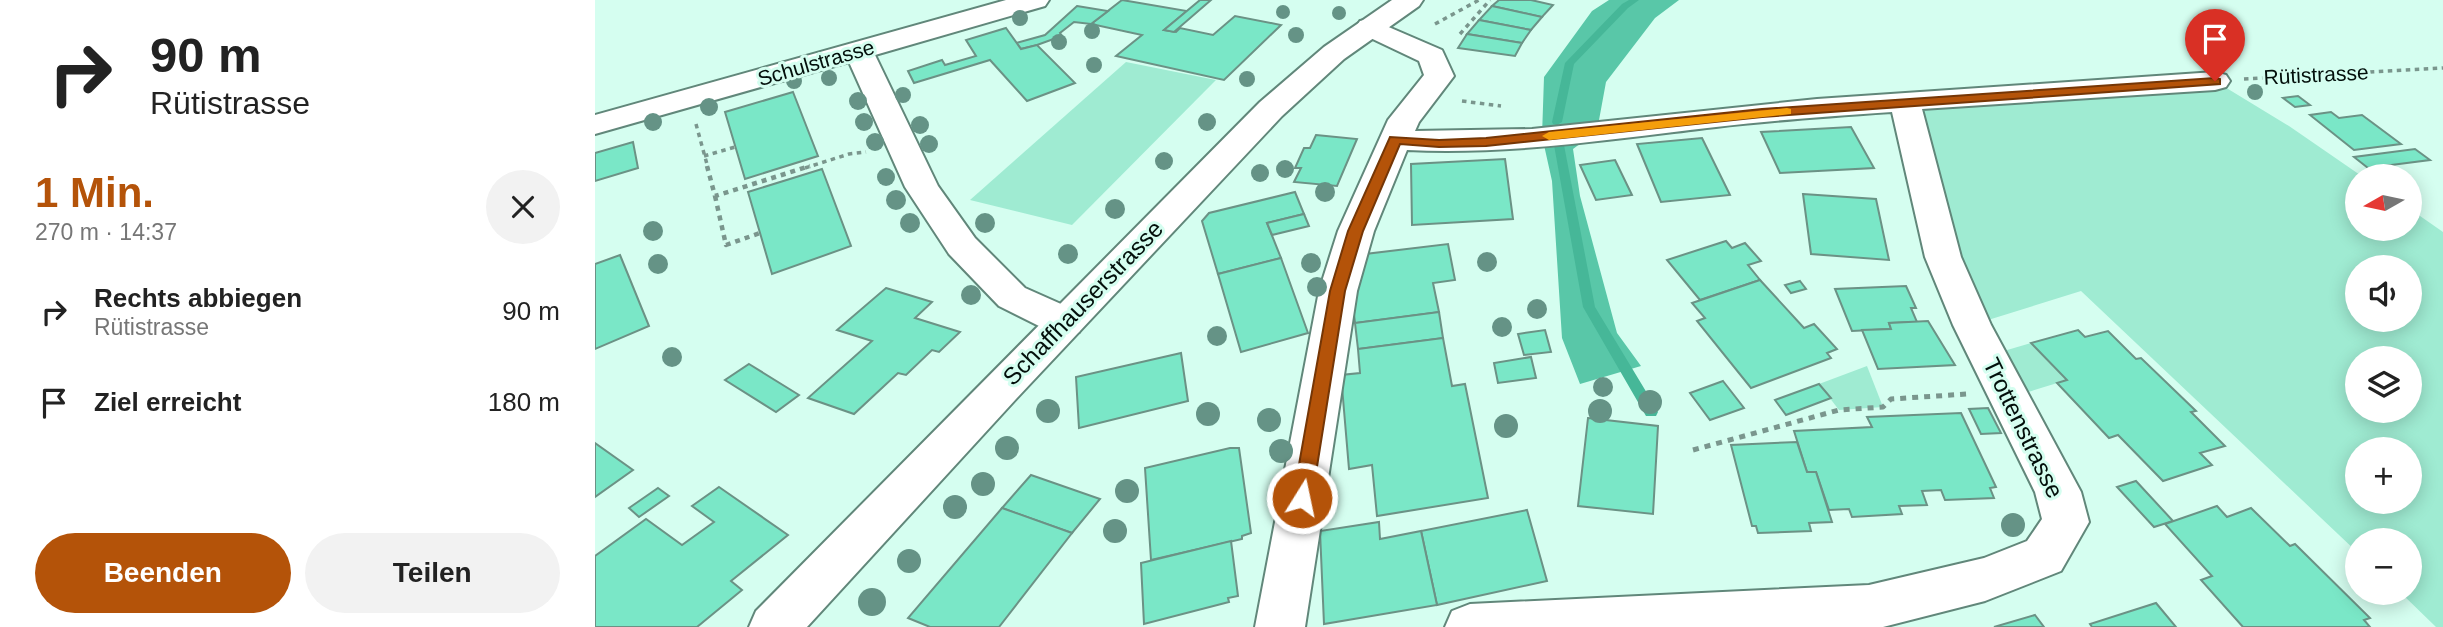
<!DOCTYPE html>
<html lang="de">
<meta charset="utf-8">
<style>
:root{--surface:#fff;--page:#f2f2f2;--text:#222;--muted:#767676;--accent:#b45309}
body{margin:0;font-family:Helvetica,sans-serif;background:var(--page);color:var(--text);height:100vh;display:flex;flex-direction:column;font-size:26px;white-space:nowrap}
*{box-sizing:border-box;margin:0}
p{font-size:23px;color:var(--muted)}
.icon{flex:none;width:38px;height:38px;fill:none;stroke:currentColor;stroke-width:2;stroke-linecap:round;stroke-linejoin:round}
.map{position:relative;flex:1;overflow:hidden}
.sheet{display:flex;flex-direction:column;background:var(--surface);width:595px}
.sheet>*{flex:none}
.guide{background:#fff;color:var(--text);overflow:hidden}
.needle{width:46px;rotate:261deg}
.controls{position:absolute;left:1750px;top:164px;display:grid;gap:14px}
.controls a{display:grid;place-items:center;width:77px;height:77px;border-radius:50%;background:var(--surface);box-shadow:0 4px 18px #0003;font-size:35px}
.pin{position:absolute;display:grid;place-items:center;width:60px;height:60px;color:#fff;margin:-72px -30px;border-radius:50% 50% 50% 0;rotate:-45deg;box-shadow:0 0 7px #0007}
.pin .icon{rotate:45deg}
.me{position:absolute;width:77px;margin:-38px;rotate:10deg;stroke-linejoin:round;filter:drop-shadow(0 0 5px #0008)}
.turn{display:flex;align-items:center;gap:24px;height:147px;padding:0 35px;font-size:32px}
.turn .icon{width:91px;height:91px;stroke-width:2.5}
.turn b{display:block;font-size:49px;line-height:60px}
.round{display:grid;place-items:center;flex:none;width:74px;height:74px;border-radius:37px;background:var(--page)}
.summary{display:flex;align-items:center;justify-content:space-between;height:119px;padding:0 35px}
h1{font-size:42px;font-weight:700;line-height:52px;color:var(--accent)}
.action{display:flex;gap:14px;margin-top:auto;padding:14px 35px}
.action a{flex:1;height:80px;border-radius:42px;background:var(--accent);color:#fff;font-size:28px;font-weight:700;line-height:80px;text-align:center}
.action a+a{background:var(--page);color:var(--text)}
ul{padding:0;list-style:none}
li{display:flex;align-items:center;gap:21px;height:91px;padding:0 35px}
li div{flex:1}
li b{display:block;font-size:26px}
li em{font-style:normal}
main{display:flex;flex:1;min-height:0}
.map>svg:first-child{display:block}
</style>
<main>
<section class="sheet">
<div class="guide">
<div class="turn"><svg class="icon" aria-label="right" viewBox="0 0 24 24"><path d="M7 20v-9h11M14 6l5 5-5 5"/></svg><div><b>90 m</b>Rütistrasse</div></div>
</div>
<div class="summary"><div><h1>1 Min.</h1><p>270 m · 14:37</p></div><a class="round"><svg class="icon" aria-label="close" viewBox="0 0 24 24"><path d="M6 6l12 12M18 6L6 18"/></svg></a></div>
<ul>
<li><svg class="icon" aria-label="right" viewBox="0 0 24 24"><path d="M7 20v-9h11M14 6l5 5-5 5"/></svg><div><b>Rechts abbiegen</b><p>Rütistrasse</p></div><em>90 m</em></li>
<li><svg class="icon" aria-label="arrive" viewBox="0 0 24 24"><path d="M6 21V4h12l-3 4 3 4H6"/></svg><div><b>Ziel erreicht</b></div><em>180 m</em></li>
</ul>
<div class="action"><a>Beenden</a><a>Teilen</a></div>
</section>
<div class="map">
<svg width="1848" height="627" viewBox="0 0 1848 627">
<rect width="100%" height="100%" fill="#d5fef0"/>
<g fill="#9febd2" fill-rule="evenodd">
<polygon points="531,62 621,80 477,225 375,200"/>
<path d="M 1620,81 L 1694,126 L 1768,177 L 1762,177 L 1762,229 L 1815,229 L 1815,209 L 1848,232 L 1848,627 L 1841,627 L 1806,593 L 1815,593 L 1815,541 L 1762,541 L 1762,552 L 1486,291 L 1377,325 L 1310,103 ZM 1762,268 L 1815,268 L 1815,320 L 1762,320 ZM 1762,359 L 1815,359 L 1815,411 L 1762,411 ZM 1762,450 L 1815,450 L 1815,502 L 1762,502 Z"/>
<polygon points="1436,343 1472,380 1430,393 1402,353"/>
<polygon points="1272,366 1288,407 1244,410 1224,384"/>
</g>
<polygon fill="#59c7a8" points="1014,0 1084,0 1060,18 1011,82 1002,131 978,149 985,196 1022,333 1046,366 985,384 967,338 957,181 947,136 949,77 997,11"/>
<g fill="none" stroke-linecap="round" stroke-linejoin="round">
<g fill="#46b798" fill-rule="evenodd">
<polygon points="1034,0 1044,0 1033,8 979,64 967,122 962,125 958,124 957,122 970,63 1027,4"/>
<polygon points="964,142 969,145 1000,307 1061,408 1063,412 1061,416 1051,416 988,307 959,145"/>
</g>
</g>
<g fill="#7ae7c7" stroke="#6b9285" stroke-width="2">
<polygon points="527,0 592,11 569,30 581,32 585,28 618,35 640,16 686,25 629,80 521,56 547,35 496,24"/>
<polygon points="605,0 616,0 579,32 569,30"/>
<polygon points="904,0 936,0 958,5 947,17 897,6"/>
<polygon points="482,6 513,11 496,24 479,22 465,33 467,36 442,45 426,49 421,43 450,35"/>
<polygon points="897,6 947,17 936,30 884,20"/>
<polygon points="884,20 936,30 927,43 872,34"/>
<polygon points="411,28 426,49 442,45 480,83 432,101 395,60 319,83 313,71 347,60 350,65 381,56 371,40"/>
<polygon points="872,34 927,43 920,56 863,48"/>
<polygon points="198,92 223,156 150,179 130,112"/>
<polygon points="1703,96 1715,105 1700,107 1688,98"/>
<polygon points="1736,112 1744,118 1767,115 1806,144 1759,150 1715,115"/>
<polygon points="1256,127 1279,168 1185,173 1166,132"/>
<polygon points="721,135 762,139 742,186 699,182 706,168 700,168 709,148 715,148"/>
<polygon points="1107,138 1135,195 1066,202 1042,144"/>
<polygon points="38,142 43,168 0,181 0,153"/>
<polygon points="1820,149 1835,160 1773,168 1759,157"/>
<polygon points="910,159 918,219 817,225 816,164"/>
<polygon points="1020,160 1037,195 1001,200 985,165"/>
<polygon points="227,169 256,246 177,274 153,192"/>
<polygon points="700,192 709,214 672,223 686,258 623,274 607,221 614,213"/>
<polygon points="1208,194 1281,199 1294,260 1216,254"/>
<polygon points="709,214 714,226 677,235 672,223"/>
<polygon points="1131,241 1137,248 1150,243 1166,261 1153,265 1165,280 1105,300 1072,260"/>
<polygon points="853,244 860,280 838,283 844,312 760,323 756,289 762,255"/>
<polygon points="25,255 54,326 0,349 0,264"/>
<polygon points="686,258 713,333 646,352 623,274"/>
<polygon points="1165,280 1209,328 1219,324 1242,349 1232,353 1236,358 1156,388 1102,321 1110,318 1097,303"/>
<polygon points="1205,281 1211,289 1196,293 1190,285"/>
<polygon points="1311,286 1321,308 1316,308 1322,322 1294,323 1296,329 1257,331 1240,289"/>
<polygon points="291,288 337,302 320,318 365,332 344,352 337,350 311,375 303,373 259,414 213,398 277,341 242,330"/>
<polygon points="844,312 848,338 763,349 760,323"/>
<polygon points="1333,321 1360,365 1283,369 1267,330 1296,329 1294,323"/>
<polygon points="950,330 956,352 929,355 923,334"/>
<polygon points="1483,330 1490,337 1513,331 1541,359 1546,358 1601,411 1596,412 1630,446 1605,453 1617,465 1568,481 1523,435 1514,438 1462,383 1472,380 1436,343"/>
<polygon points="848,338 857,386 870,384 893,498 782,516 777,465 754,469 746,375 765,373 763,349"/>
<polygon points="586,353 593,401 484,428 481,377"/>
<polygon points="936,357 941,378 903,383 899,363"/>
<polygon points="154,364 204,395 181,412 130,380"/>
<polygon points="1128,381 1149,408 1115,420 1095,393"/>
<polygon points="1224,384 1236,398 1191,415 1180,400"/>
<polygon points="1393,408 1406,433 1386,434 1374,409"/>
<polygon points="1366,413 1401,487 1395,488 1399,498 1350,500 1346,490 1327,491 1332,505 1304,506 1307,514 1257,517 1254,509 1234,510 1221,472 1212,472 1199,431 1277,427 1272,417"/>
<polygon points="993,418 1063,426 1058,514 983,506"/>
<polygon points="1202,442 1212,472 1221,472 1237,522 1214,523 1216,531 1163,533 1161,526 1157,526 1136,445"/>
<polygon points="0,443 38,470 0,497"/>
<polygon points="635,448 644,448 656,533 647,536 647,539 556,560 550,468"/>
<polygon points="436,475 505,499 477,533 407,508"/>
<polygon points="1541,481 1578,521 1559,527 1522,487"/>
<polygon points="124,487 193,535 136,581 147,590 102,627 0,627 0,556 51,519 87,545 119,522 97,506"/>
<polygon points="63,488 74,496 44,517 34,508"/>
<polygon points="1622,506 1632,517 1656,508 1695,546 1700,544 1775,618 1769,620 1775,627 1648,627 1606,580 1617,576 1570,524"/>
<polygon points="407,508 477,533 404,627 335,627 313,618"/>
<polygon points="932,510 952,581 842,605 826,531"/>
<polygon points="784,522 785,539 826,531 842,605 729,624 725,531"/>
<polygon points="636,541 643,596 633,598 634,602 549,624 546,563"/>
<polygon points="1561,603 1581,627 1497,627 1495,624"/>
<polygon points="1440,615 1449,627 1399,627"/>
</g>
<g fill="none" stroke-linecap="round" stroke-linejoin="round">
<defs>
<g id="minor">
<polygon points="411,0 454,0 450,6 280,55 343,186 380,238 430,288 484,312 489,322 484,332 470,336 456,332 404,306 354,254 310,187 254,62 0,134 0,115"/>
<path d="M 775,19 L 847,50 L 859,76 L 824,122 L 820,131 L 937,129 L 1222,99 L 1620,72 L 1631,75 L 1635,81 L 1631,87 L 1620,90 L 1327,109 L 1366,257 L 1396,325 L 1486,492 L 1494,522 L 1466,571 L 1390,601 L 1288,627 L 850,627 L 857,611 L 875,604 L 1274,585 L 1389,558 L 1432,541 L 1447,519 L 1440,492 L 1358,325 L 1330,257 L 1297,112 C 1238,116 1179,120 1121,127 C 1018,139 916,155 812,150 L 779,231 L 762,291 L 710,627 L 660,627 L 724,291 L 743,231 L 793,120 L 829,75 L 824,61 L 765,33 L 761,27 L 765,21 Z"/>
</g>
<polygon id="major" points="797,0 828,0 824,6 749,59 687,116 421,399 212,627 154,627 161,611 665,102 729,47"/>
</defs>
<use href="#minor" stroke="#61877a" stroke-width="4"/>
<use href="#major" stroke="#61877a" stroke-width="4"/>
<g stroke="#7a968d" stroke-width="3.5" stroke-dasharray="4.5 4.5" stroke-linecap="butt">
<polyline points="840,24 884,0"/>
<polyline points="865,34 895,0"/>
<polyline points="1649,79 1848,68"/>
<polyline points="867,101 906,106"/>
<polyline points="101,124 113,168"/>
<polyline points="109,156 140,147"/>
<polyline points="210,168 254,154 271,152"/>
</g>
<g stroke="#7a968d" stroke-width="4.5" stroke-dasharray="5 5" stroke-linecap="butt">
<polyline points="112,166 120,196 215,166"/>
<polyline points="120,196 131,245 165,233"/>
</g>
<polyline stroke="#7a968d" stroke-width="5" stroke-dasharray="6 6" stroke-linecap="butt" points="1098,450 1244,410 1288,407 1296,399 1372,394"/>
<use href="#minor" fill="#fff" fill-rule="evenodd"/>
<use href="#major" fill="#fff" fill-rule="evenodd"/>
</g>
<g fill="#659386">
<circle cx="688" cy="12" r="7"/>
<circle cx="744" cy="13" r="7"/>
<circle cx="425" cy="18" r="8"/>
<circle cx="497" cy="31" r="8"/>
<circle cx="701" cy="35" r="8"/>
<circle cx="464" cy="42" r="8"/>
<circle cx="499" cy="65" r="8"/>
<circle cx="234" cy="78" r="8"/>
<circle cx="652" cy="79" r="8"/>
<circle cx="199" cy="81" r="8"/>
<circle cx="1660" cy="92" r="8"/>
<circle cx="308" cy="95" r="8"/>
<circle cx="263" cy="101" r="9"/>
<circle cx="114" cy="107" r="9"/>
<circle cx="58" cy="122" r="9"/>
<circle cx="269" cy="122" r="9"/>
<circle cx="612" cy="122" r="9"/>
<circle cx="325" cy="125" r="9"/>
<circle cx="280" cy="142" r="9"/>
<circle cx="334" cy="144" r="9"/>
<circle cx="569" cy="161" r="9"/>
<circle cx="690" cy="169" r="9"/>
<circle cx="665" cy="173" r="9"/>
<circle cx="291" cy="177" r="9"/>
<circle cx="730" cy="192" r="10"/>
<circle cx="301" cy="200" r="10"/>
<circle cx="520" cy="209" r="10"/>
<circle cx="315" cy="223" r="10"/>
<circle cx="390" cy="223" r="10"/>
<circle cx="58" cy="231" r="10"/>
<circle cx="473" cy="254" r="10"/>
<circle cx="892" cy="262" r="10"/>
<circle cx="716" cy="263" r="10"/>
<circle cx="63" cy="264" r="10"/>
<circle cx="722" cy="287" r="10"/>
<circle cx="376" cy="295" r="10"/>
<circle cx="942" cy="309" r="10"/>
<circle cx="907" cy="327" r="10"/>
<circle cx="622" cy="336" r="10"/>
<circle cx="77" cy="357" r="10"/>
<circle cx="1008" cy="387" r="10"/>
<circle cx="1055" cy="402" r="12"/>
<circle cx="453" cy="411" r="12"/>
<circle cx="1005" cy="411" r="12"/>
<circle cx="613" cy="414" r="12"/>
<circle cx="674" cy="420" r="12"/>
<circle cx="911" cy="426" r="12"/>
<circle cx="412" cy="448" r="12"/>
<circle cx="686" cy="451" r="12"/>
<circle cx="388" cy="484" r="12"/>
<circle cx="532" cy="491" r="12"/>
<circle cx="360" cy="507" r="12"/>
<circle cx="1418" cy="525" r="12"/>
<circle cx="520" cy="531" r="12"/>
<circle cx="314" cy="561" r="12"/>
<circle cx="277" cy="602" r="14"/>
</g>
<polygon fill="#b45309" stroke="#753606" stroke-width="2" points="1620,78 1625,79 1625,84 1167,117 891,146 844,147 805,144 768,231 750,291 717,498 714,503 707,506 701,503 698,498 735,291 753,231 795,137 844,140 891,138 1167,109"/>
<polygon fill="#f59e0b" points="1192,108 1196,109 1196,114 954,140 947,136 954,132"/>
<g text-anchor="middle" stroke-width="6" stroke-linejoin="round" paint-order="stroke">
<g font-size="21" fill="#030f0b" stroke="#d5fef0">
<text transform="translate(221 63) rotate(-16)" y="7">Schulstrasse</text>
<text transform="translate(1721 75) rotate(-3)" y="7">Rütistrasse</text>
</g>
<g font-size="24" fill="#030f0b" stroke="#d5fef0">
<text transform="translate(488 303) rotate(-46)" y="8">Schaffhauserstrasse</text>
<text transform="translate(1428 428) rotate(64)" y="8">Trottenstrasse</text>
</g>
</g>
</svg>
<div class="controls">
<a><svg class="needle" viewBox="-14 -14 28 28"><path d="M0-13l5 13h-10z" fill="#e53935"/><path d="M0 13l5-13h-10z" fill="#767676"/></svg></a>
<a><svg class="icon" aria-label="sound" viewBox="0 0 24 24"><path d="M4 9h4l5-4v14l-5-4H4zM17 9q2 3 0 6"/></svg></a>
<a><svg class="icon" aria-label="layers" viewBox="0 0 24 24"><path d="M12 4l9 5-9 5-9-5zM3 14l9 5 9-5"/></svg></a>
<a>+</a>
<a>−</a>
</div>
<div class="pin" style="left:1620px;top:81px;background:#d93025"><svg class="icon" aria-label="arrive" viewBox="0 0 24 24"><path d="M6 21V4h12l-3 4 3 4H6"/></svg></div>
<svg class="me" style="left:707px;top:498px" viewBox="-20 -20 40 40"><circle r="17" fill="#b45309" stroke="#fff" stroke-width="3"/><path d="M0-11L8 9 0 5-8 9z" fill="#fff"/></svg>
</div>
</main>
